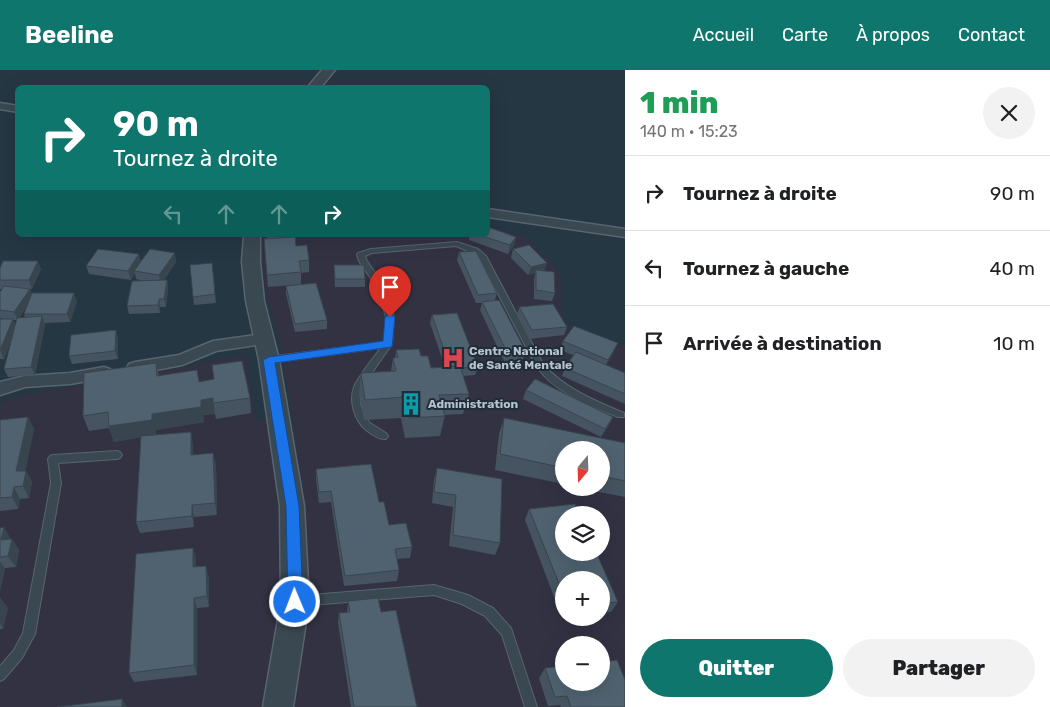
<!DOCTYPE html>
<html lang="fr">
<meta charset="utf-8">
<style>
:root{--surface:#fff;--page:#f2f2f2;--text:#202124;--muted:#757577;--line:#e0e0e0;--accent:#0f766e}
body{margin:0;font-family:Rubik,sans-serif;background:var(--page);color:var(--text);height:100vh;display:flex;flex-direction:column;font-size:19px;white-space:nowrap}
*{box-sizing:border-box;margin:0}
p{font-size:16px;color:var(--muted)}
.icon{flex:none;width:28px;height:28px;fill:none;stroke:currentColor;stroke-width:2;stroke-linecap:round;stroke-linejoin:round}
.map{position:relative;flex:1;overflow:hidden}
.details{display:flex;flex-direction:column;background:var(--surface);width:425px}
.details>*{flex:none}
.banner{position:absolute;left:15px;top:15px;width:475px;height:152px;border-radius:8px;box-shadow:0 5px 20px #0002;background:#0f766e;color:#fff;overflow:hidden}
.needle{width:32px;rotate:199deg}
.fabs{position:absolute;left:555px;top:371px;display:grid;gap:10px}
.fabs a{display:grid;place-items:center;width:55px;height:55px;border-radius:50%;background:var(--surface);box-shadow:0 5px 20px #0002;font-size:25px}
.pin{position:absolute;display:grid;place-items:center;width:42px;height:42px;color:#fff;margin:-51px -21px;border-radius:50% 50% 50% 0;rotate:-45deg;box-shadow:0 0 5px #0007}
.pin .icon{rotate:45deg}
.me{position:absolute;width:55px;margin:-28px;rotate:359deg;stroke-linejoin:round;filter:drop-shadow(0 0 4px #0008)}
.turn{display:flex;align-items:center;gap:18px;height:105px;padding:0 15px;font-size:22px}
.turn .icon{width:65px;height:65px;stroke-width:2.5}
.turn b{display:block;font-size:35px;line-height:42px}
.lanes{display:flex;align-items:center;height:48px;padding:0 15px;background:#0003;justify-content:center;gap:25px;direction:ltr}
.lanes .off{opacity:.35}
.round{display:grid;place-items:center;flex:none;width:52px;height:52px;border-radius:26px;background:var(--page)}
.summary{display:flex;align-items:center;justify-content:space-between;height:85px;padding:0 15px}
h1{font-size:30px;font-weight:800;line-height:38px;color:#1e9e55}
.cta{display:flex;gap:10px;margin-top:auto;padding:10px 15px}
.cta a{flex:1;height:58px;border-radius:30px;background:var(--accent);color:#fff;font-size:20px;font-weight:800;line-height:58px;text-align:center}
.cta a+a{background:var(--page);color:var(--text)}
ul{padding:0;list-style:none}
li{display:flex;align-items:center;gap:15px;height:75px;padding:0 15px;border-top:1px solid var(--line)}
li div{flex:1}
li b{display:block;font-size:19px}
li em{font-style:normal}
header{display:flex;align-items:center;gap:30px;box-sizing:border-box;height:70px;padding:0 25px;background:var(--accent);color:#fff}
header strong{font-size:24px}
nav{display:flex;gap:28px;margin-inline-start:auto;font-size:18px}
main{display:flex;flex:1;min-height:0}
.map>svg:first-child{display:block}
</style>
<header>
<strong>Beeline</strong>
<nav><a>Accueil</a><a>Carte</a><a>À propos</a><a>Contact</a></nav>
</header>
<main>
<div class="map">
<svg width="625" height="637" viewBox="0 0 625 637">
<rect width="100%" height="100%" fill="#253743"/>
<path fill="#323243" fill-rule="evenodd" d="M 488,156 L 526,167 L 560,202 L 563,253 L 625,277 L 625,637 L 0,637 L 0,335 L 10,328 L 246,285 L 256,349 L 295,357 L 283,298 L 281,277 L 265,220 L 261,183 L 264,165 L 488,165 ZM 564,380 L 601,380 L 601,418 L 564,418 ZM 564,445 L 601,445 L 601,482 L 564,482 ZM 564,510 L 601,510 L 601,548 L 564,548 ZM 564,575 L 601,575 L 601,612 L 564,612 Z"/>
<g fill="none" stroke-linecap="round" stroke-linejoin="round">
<defs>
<g id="service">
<path d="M 457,172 L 478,179 L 486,186 L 543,294 C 565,319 594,330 624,343 L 624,347 L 618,347 C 589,335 555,323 536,296 L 480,189 L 472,183 L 456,176 L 372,183 L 365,186 L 367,191 L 384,216 L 394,247 L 392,274 L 362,317 L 360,334 L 364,345 L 370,353 L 386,363 L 388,366 L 386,369 C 379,370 371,364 366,360 C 354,350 349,330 354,317 C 358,307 374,287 381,278 L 269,293 L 266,292 L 265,290 L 269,287 L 384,272 L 386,247 L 376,216 L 359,191 L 357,185 L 358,183 L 371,179 Z"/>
<polygon points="117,381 120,382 122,385 120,388 117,389 58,393 61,413 35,564 22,588 4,609 0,611 0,596 14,580 23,563 51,413 48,389 50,386 53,385"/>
<polygon points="434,515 468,525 493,538 511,558 537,637 525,637 502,565 485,546 462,534 434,525 298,536 294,535 292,531 294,527 298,526"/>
</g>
<g id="minor">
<polygon points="0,33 18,36 18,42 0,39"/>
<polygon points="488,139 625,159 625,167 488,147"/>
<polygon points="264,264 269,265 272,269 269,273 216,281 182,295 135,304 129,302 127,298 129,294 135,292 179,285 213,271"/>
<polygon points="104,297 110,299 112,303 110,307 70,314 25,317 0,325 0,312 25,306 70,303"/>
</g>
<g id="tertiary">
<polygon points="322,0 335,0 320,18 307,18"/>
<polygon points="244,165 260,165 260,192 264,231 279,290 304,436 309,532 293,637 263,637 281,532 280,436 259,290 246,231 242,192"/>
</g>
</defs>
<use href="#service" stroke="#58656f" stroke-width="2"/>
<use href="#minor" stroke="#58656f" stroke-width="3"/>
<use href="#tertiary" stroke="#58656f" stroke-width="3"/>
<use href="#service" fill="#3a4852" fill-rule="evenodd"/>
<use href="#minor" fill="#3a4852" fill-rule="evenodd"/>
<use href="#tertiary" fill="#3a4852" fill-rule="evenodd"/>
</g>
<g fill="#455460" fill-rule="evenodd">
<polygon points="267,165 296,165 295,172 296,176 309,190 309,202 301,203 301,214 327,250 327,259 295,262 286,224 286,216 293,215 268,217 264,169 267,168"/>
<polygon points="470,165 488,165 516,167 514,175 508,184 469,170"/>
<polygon points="513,179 547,193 544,201 555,223 552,231 534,229 534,209 535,203 528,205 511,188"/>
<polygon points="459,182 497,223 495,230 525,280 523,289 504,291 480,240 482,233 476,233 457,190"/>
<polygon points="176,192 164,210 167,210 168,218 166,237 160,237 160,243 129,244 127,236 145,211 136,209 135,203 131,210 89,204 86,196"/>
<polygon points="212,193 216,233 194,235 193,227"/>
<polygon points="334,195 365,209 365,217 335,217"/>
<path d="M 0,198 L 41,199 L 32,219 L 30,219 L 32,224 L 77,231 L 70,252 L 44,253 L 45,255 L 35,305 L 8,307 L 4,299 L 12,268 L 4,289 L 0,289 L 0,249 L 4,249 L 0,248 L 0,222 L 2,219 L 0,219 ZM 28,235 L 24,244 L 25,248 L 19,248 ZM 13,250 L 17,250 L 15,255 Z"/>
<polygon points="519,237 567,257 564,265 529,269 517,245"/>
<polygon points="432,245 478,297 475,305 463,306 469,324 463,344 445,345 440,366 405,368 401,348 364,350 359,324 361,303 391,301 393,288 395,288 396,280 431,298 445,297 430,253"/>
<polygon points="118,268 118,289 72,294 69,286"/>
<polygon points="563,271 614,281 606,295 625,303 625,334 562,306 565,298 573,285 560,280"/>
<polygon points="156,293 159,306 197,300 199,311 250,328 251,343 216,349 215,344 203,345 204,352 156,360 156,365 193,374 193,385 213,383 216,395 217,445 194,447 194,457 140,463 136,452 141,367 114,372 109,358 89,361 83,346"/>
<polygon points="526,320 613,347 609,355 601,367 523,329"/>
<polygon points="28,347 34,359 25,401 26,401 32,412 29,428 20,429 18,439 0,441 0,350"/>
<polygon points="504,348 625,373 625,427 579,418 601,418 601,380 564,380 564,414 495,400 499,364"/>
<polygon points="437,398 500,473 495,485 449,476 453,437 432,433 434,410"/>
<polygon points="316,399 379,432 389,455 412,477 410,488 397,489 399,500 397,511 344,516 331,432 319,433 316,410"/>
<polygon points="575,434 579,445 564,445 564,482 596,482 618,532 611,542 601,543 601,510 564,510 564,547 562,548 525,450 529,439"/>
<polygon points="0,458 11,469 12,469 19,480 16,497 5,498 0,521"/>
<polygon points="193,478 196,489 196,497 209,507 209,537 197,538 197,605 134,612 129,603"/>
<polygon points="0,528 8,538 3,559 0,559"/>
<polygon points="348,531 381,542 417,637 351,637 338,553 339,543 347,542"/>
<polygon points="545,598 625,637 561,637 560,635 548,636 539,608"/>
</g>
<g fill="#38454e">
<polygon points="516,167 514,175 508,184 510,175"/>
<polygon points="175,183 176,192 161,214 159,205"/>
<polygon points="139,184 141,192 134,201 135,203 131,210 128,201"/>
<polygon points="38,191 41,199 32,219 29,210"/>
<polygon points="547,193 544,201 536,200 535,203 528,205 531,197"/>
<polygon points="167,210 168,218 166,237 164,229"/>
<polygon points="30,219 33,227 18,250 14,242"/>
<polygon points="74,223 77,231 70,252 67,244"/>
<polygon points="159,229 160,237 160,243 158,235"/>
<polygon points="42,246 45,255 35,305 31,297"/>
<polygon points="13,249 16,257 4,289 0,280"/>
<polygon points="116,260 118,268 118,289 115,281"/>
<polygon points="618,273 614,281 604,298 608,290"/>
<polygon points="213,328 215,344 203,345 204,352 156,360 156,365 114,372 109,356 201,330"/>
<polygon points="28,347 34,359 23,413 16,401"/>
<polygon points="613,347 609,355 601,367 605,359"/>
<polygon points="191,362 193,374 194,397 191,385"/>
<polygon points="213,383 216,395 217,445 215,433"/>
<polygon points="26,401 32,412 29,428 23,416"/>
<polygon points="14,417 20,429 18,439 12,427"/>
<polygon points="192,435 194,447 194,457 192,446"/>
<polygon points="4,457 11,469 9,481 1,470"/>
<polygon points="12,469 19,480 16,497 8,486"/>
<polygon points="193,478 196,489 196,508 193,497"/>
<polygon points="0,491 5,498 0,521"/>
<polygon points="206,496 209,507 209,537 207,526"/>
<polygon points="0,527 8,538 3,559 0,554"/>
<polygon points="194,528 197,538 197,605 194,595"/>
<polygon points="122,629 127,637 122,637"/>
</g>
<g fill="#506270" stroke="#38454e">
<polygon points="488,157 516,167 510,175 479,165 488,165"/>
<polygon points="267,165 295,165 295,167 287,167 267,166"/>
<polygon points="295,167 296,176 307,175 309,190 299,191 301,202 267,205 264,169"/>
<polygon points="529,175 547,193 531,197 513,179"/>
<polygon points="98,179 139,184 128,201 86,196"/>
<polygon points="150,179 175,183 159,205 134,201"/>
<polygon points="476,181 497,223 478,225 459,182"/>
<polygon points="3,191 38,191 29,210 0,210 0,198"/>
<polygon points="212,193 215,224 193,227 190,195"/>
<polygon points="334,195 364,195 365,209 335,209"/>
<polygon points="536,200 554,202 555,223 536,220"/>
<polygon points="167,210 164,229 159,229 158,235 127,236 132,211"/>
<polygon points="316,213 327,250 295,254 286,216"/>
<polygon points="4,216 30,219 14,242 0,240 0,222"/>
<polygon points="32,223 74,223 67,244 24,244"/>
<polygon points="499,230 525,280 507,282 482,232"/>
<polygon points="553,234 567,257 532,260 519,237"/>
<polygon points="457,243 478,297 461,298 460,296 450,297 432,245"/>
<polygon points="42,246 31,297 4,299 17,248"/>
<polygon points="0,249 13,249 0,280"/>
<polygon points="574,256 618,273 608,290 563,271"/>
<polygon points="116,260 115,281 69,286 71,265"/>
<polygon points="419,279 421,286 428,286 431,298 460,296 469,324 439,325 445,346 409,348 404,327 365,330 361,303 396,301 393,288 398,287 396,280"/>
<polygon points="576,282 625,303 625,324 565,298"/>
<polygon points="242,291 250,328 213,333 213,328 201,330 201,337 152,344 152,350 109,356 108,342 83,346 84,303 156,293 157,306 197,300 199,312 214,309 212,295"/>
<polygon points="535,309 613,347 605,359 526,320"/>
<polygon points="28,347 16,401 26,401 23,416 14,417 12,427 0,428 0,350"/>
<polygon points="504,348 625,373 625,411 601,406 601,380 564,380 564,398 500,384"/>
<polygon points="191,362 191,385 213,383 215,433 192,435 192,446 136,452 141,366"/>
<polygon points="371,394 379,432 384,432 389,455 406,453 412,477 395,479 399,500 345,506 331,421 319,422 316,399"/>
<polygon points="437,398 502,409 500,473 453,465 456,425 434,422"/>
<polygon points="575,434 579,445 564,445 564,482 596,482 618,532 601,534 601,510 564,510 564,526 529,439"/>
<polygon points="4,457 1,470 12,469 8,486 0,487 0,458"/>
<polygon points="193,478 193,497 206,496 207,526 194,528 194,595 129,603 136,484"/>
<polygon points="378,528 381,542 396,540 417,637 354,637 339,543 350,542 348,531"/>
<polygon points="617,590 625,610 625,637 571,637 567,626 555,627 545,598 564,596 564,612 601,612 601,592"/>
<polygon points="122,629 122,637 57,637"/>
</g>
<polygon fill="#1a73e8" stroke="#114b97" points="390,244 395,247 392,277 275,293 299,436 303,532 301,537 295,539 290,537 288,532 286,436 263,290 269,287 383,271 385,247"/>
<defs>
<symbol id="hospital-bare" viewBox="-9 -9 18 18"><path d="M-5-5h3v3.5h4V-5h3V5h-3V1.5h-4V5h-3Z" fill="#e0444e" stroke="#1e2d38" stroke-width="2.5" paint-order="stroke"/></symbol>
<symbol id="building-bare" viewBox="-9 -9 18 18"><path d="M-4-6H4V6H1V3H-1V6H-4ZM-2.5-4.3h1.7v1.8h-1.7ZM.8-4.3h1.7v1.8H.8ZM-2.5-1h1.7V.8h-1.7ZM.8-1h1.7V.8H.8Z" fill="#0f9aa8" stroke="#1e2d38" stroke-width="2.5" paint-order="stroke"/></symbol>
</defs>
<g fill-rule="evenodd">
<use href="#hospital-bare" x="437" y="272" width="32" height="32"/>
<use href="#building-bare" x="395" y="318" width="32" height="32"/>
</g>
<g text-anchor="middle" stroke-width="4" stroke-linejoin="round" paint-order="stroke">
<g font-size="12" font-weight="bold" fill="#b7c2cc" stroke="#1e2d38" text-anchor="start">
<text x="469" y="285">Centre National<tspan x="469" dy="14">de Santé Mentale</tspan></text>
<text x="428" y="338">Administration</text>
</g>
</g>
</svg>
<div class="fabs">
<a><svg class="needle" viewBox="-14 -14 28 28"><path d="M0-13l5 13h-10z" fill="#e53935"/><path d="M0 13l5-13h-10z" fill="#757577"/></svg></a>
<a><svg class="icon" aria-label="layers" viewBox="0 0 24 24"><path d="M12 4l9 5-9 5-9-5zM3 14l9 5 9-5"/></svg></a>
<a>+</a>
<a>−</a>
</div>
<div class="pin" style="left:390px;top:247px;background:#d93025"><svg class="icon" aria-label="arrive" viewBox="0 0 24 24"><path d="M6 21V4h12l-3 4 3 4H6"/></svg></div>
<svg class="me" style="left:295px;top:532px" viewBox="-20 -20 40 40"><circle r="17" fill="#1a73e8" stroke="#fff" stroke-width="3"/><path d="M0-11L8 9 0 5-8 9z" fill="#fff"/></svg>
<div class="banner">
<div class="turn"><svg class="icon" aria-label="right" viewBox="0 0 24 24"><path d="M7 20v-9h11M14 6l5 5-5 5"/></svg><div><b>90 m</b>Tournez à droite</div></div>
<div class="lanes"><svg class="icon off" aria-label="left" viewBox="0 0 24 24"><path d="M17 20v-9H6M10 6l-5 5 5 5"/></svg><svg class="icon off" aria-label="ahead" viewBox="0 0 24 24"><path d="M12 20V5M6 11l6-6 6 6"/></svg><svg class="icon off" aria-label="ahead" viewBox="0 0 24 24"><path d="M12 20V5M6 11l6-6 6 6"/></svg><svg class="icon" aria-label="right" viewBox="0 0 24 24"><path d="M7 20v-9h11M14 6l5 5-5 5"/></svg></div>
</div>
</div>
<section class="details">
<div class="summary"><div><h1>1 min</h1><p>140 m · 15:23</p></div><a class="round"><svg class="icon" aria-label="close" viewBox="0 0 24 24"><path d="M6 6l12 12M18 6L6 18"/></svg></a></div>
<ul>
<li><svg class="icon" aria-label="right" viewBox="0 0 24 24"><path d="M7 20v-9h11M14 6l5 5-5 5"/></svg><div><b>Tournez à droite</b></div><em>90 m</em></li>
<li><svg class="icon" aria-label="left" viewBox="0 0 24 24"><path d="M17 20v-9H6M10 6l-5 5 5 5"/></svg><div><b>Tournez à gauche</b></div><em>40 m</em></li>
<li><svg class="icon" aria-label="arrive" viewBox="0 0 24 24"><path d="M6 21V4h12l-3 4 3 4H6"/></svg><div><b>Arrivée à destination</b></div><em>10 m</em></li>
</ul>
<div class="cta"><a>Quitter</a><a>Partager</a></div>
</section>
</main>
